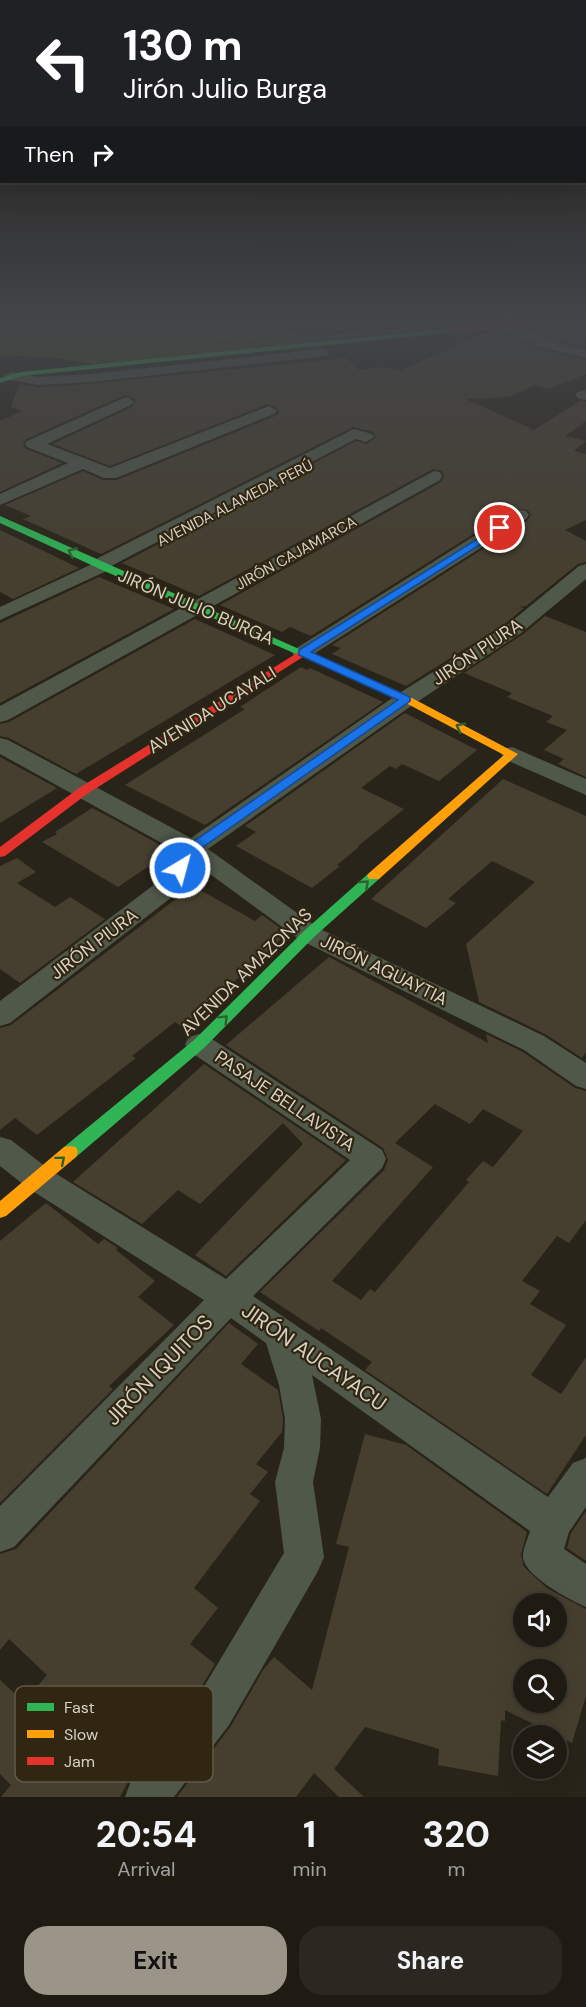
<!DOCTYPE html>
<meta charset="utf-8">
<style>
:root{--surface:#1f1b13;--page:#2c2821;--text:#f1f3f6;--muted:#a1a1a0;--line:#3c3933;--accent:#9b9589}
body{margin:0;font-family:"DM Sans",sans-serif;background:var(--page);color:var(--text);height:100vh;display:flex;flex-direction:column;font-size:22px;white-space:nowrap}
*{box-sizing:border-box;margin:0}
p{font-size:20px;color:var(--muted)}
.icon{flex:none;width:33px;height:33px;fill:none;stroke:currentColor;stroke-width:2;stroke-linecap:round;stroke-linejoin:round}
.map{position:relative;height:1797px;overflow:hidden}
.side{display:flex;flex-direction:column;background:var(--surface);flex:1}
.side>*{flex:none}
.banner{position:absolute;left:0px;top:0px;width:586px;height:183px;box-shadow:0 6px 24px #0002,0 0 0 2px var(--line);background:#202124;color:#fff;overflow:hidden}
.tools{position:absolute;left:513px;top:1593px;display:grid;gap:12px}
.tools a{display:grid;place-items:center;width:54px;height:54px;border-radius:50%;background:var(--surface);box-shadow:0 6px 24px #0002,0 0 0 2px var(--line);font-size:30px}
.pin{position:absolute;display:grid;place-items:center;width:51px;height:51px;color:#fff;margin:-26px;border:3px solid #fff;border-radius:50%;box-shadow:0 2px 6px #0007}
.me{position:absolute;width:66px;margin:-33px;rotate:37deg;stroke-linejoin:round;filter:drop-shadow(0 0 4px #0008)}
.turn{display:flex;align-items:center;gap:21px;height:126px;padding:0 24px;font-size:27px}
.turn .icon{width:78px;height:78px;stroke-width:2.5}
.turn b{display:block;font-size:42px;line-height:51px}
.then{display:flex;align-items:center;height:57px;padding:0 24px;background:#0003;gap:12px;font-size:22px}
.eta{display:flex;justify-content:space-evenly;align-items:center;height:102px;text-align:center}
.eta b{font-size:36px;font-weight:700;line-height:42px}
.action{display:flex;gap:12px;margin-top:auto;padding:12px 24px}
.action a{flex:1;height:69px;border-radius:24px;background:var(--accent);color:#111;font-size:24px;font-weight:700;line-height:69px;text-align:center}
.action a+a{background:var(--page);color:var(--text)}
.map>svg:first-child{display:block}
</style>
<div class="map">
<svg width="586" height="1797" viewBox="0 0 586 1797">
<rect width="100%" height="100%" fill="#292419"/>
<polygon fill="#494a1b" points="0,323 283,323 309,343 94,364 54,358 0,355"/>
<g fill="#463f2f" fill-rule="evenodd">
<polygon points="586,325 586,342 578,343 584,347 551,339 535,331 573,330"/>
<polygon points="504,332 539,349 586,360 586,374 549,389 535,385 509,397 466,399 534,430 580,401 586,402 586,421 565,436 586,441 574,451 586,454 586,520 565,530 586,541 586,562 578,564 526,606 519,607 524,608 506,623 406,686 332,654 341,648 332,645 527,521 531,515 528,510 513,509 311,636 290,627 282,632 220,605 441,482 444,477 442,471 433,469 199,596 122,563 356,441 367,444 376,437 373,432 353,427 101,554 23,519 31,516 5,505 83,471 103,480 117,480 275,416 279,413 278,409 268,404 110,466 53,444 132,407 136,400 125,395 26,439 23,445 26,449 62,463 0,492 0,421 23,411 11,407 19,384 38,387 67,386 347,358 358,370 380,367 401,370 479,335"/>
<polygon points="0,530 79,568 13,599 0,592"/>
<polygon points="99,577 174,609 0,703 0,623"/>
<polygon points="545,616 586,632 586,777 558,764 564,759 544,750 567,730 546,722 553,716 507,697 512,693 464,673 522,635"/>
<polygon points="195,619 275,655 76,774 9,738 0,736 0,724 9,722"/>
<polygon points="301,667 307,670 310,668 383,702 205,825 125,785 245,709 240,707"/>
<polygon points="405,713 477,750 439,781 402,764 396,769 390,766 361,788 404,809 358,846 359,847 337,865 340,866 312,888 236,846 256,832 245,826"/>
<polygon points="0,757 57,788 0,823"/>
<polygon points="503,779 586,816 586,1052 582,1058 545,1034 479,1002 466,944 535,882 492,861 448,899 456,903 426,928 371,899"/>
<polygon points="92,808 115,820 171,851 118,887 42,842 57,834 55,832"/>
<polygon points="17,858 36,872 17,883 55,907 70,897 105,919 20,983 0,969 0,866"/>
<polygon points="193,886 255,921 262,915 287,933 251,968 196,1012 199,1013 182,1027 175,1022 132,1056 136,1058 37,1135 15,1118 0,1130 0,1028 11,1025"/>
<path d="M 329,957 L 488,1043 L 486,1034 L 523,1052 L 575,1088 L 586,1091 L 586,1220 L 569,1243 L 557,1236 L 522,1281 L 540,1291 L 530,1304 L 566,1325 L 531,1375 L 561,1394 L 586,1357 L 586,1435 L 547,1494 L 365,1370 L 372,1362 L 321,1328 L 319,1331 L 260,1292 L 384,1170 L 388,1160 L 383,1148 L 226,1045 ZM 435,1104 L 470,1124 L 483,1109 L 523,1131 L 493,1167 L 483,1161 L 466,1180 L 469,1182 L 375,1292 L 370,1289 L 361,1300 L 332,1281 L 433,1167 L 395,1143 Z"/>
<polygon points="204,1064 346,1160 226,1276 195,1255 303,1144 283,1123 200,1204 178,1190 142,1224 73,1182"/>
<polygon points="46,1203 98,1244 104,1239 118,1248 116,1250 155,1281 138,1297 174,1325 109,1386 113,1389 0,1503 0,1241"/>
<polygon points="229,1323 258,1344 241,1364 278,1390 283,1419 282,1432 256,1464 268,1472 250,1494 260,1501 194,1588 218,1608 190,1644 215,1664 197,1694 129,1780 120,1797 1,1797 11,1785 0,1774 0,1680 24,1702 47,1675 9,1639 0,1650 0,1554 16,1549"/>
<path d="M 365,1434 L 406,1445 L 527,1532 L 521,1555 L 524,1567 L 548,1589 L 586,1609 L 586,1696 L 572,1743 L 505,1710 L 505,1721 L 501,1720 L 498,1776 L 438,1765 L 439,1749 L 365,1727 L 334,1769 L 364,1797 L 339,1797 L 314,1773 L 296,1797 L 177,1797 L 231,1726 L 263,1670 L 274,1657 L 312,1690 L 349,1547 L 336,1544 ZM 524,1604 L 556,1604 L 556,1636 L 524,1636 ZM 524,1670 L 556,1670 L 556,1702 L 524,1702 Z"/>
<polygon points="586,1511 586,1561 567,1548 571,1533"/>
</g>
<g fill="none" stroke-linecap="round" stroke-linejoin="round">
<polygon fill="#50584a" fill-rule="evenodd" points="167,323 197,332 225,335 254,330 272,330 311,337 421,326 424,328 421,330 311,341 272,334 254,334 225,339 197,336 162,325"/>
<g fill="#50584a" fill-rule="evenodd">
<polygon points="499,323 513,323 550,341 586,350 586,358 540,347 500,328"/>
<polygon points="322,349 327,350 329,353 327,356 91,382 38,385 6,379 4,376 11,372 38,377 91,374"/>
<polygon points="586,390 586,400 578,398 575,395 578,392"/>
<polygon points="126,397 131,399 134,402 131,405 47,444 110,468 264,408 269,406 277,411 274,414 116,478 104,478 83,469 0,505 0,494 68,463 27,447 25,444 27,441"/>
<polygon points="354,429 372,434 374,437 366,442 356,439 111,566 109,570 0,620 0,607 90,565 92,561"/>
<polygon points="434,471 440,472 442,476 440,480 8,720 0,722 0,706"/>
<polygon points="520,510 526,511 529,515 526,519 309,657 295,657 292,653 295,649 514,511"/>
<polygon points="586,564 586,579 521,633 414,704 208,849 318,928 544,1036 586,1063 586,1089 576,1086 524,1050 300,940 195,863 177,893 10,1023 0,1026 0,1001 159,881 178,852 0,754 0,738 8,740 191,838 398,694 507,625 579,566"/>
<polygon points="512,747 586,779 586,795 504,759 501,754 504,749"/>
<path d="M 199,1034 L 209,1037 L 382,1150 L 386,1159 L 382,1168 L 253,1296 L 548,1497 L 573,1463 L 586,1458 L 586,1507 L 569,1532 L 564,1549 L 586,1564 L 586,1607 C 570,1600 526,1577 523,1558 C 522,1551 528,1538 530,1531 L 312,1375 L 321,1419 L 320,1448 L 313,1482 L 324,1557 L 318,1571 L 229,1725 L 174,1797 L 125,1797 L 131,1781 L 199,1695 L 284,1553 L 275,1482 L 284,1448 L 285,1419 L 279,1385 L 266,1343 L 231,1318 L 14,1547 L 0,1552 L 0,1506 L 204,1300 L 28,1188 L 0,1166 L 0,1137 L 11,1140 L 50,1170 L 226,1279 L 350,1160 L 189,1051 L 185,1044 L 189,1037 Z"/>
</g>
<g fill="#30b455" fill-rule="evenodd">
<polygon points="452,328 455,328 455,332 22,376 0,383 0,378 21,372"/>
<polygon points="0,516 342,668 337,671 333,670 102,570 0,523"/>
<polygon points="374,872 379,873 381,876 379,879 314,937 204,1048 76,1157 70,1158 64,1157 62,1152 64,1147 194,1040 304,931 369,873"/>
</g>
<g fill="#ff9f0a" fill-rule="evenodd">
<polygon points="337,665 410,697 518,754 379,879 369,879 367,876 369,873 504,755 402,701 333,670 333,666"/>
<polygon points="70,1146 76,1147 78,1152 76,1157 6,1216 0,1218 0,1201 64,1147"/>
</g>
<g fill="#e5322d" fill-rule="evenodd">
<polygon points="498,323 576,323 452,332 448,330 452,328"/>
<polygon points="302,650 307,653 306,655 87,794 5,856 0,857 0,847 79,788"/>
</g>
</g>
<defs><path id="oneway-chevron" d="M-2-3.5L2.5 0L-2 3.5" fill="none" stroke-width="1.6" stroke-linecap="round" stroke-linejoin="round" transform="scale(1.5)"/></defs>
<g stroke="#305f2d">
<use href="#oneway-chevron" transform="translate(72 552) rotate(-155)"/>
<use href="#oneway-chevron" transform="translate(460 727) rotate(-153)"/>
<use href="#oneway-chevron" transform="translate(365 884) rotate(-42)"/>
<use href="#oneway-chevron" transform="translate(224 1019) rotate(-45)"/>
<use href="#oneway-chevron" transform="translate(61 1160) rotate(-40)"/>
</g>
<linearGradient id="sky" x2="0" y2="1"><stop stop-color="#17140e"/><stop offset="0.56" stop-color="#434549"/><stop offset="1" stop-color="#434549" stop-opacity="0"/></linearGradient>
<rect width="586" height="575" fill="url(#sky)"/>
<polygon fill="#1a73e8" stroke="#114b97" stroke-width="1.5" points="500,525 503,526 503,530 311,652 410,697 410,701 196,852 185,871 175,871 173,868 187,846 398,700 299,655 299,650"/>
<g text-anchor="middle" stroke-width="4.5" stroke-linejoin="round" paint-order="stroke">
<g font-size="15" fill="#d8d2c6" stroke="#302612">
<text transform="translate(235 503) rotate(-27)" y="5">AVENIDA ALAMEDA PERÚ</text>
<text transform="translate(296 553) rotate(-29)" y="5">JIRÓN CAJAMARCA</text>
</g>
<g font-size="18" fill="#d8d2c6" stroke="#302612">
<text transform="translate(196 607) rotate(23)" y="6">JIRÓN JULIO BURGA</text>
<text transform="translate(477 652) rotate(-34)" y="6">JIRÓN PIURA</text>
<text transform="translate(212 710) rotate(-32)" y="6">AVENIDA UCAYALI</text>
<text transform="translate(94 944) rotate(-37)" y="6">JIRÓN PIURA</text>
<text transform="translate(384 970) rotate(26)" y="6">JIRÓN AGUAYTIA</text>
<text transform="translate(246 972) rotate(-44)" y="6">AVENIDA AMAZONAS</text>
<text transform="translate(285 1101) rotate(34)" y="6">PASAJE BELLAVISTA</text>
</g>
<g font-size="21" fill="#d8d2c6" stroke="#302612">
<text transform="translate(314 1357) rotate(35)" y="7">JIRÓN AUCAYACU</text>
<text transform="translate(159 1370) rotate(-46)" y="7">JIRÓN IQUITOS</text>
</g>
</g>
<rect x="15" y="1686" width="198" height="96" rx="9" fill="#302612" stroke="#625a48" stroke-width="1.5"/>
<rect x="27" y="1703" width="27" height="8" fill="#30b455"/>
<rect x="27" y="1730" width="27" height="8" fill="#ff9f0a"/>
<rect x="27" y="1757" width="27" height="8" fill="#e5322d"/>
<g font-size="16" fill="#d8d2c6">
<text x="64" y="1713">Fast</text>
<text x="64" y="1740">Slow</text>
<text x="64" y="1767">Jam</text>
</g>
</svg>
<div class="tools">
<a><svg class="icon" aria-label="sound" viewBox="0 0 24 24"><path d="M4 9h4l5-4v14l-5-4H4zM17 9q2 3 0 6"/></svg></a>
<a><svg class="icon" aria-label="search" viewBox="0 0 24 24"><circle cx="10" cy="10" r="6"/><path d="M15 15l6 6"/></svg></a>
<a><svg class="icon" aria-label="layers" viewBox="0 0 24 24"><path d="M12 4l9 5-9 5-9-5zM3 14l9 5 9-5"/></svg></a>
</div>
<div class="pin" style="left:500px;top:528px;background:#d93025"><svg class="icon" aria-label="arrive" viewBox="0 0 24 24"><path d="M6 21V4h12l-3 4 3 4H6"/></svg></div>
<svg class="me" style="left:180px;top:868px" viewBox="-20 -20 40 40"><circle r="17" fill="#1a73e8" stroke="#fff" stroke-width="3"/><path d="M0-11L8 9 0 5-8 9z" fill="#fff"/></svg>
<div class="banner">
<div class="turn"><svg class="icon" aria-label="left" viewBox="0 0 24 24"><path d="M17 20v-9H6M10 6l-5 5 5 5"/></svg><div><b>130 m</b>Jirón Julio Burga</div></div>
<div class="then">Then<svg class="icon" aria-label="right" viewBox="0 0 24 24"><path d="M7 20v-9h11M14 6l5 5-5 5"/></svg></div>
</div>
</div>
<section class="side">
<div class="eta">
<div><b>20:54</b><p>Arrival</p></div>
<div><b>1</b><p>min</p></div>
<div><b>320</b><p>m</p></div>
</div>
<div class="action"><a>Exit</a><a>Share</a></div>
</section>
